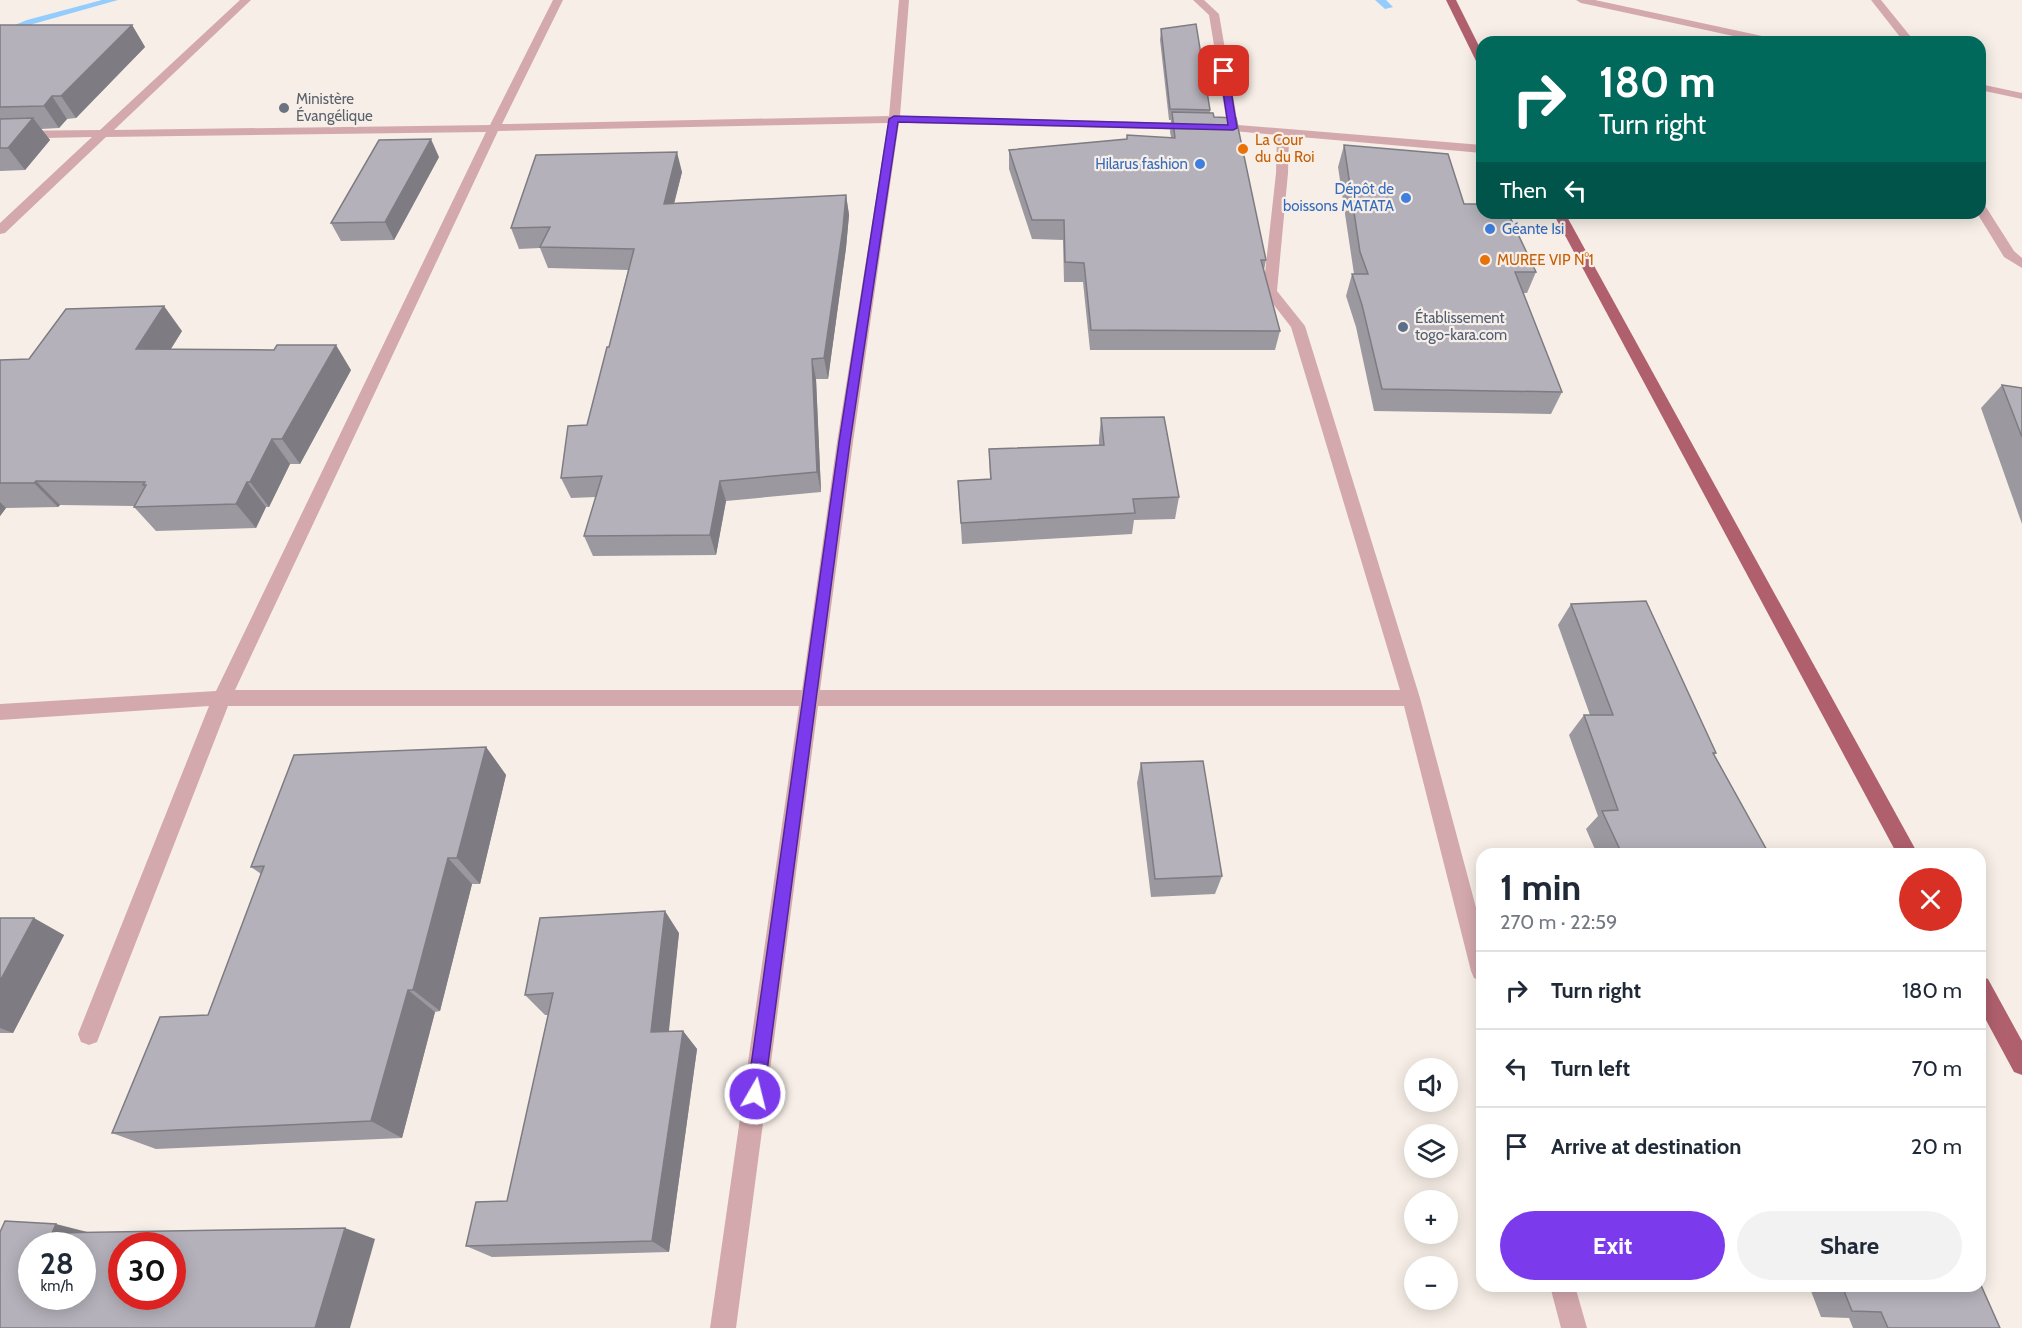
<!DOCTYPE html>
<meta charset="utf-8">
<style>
:root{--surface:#fff;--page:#f2f2f3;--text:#1f2937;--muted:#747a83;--line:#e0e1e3;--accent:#7c3aed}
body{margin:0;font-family:Cabin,sans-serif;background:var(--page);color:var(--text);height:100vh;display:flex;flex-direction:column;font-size:22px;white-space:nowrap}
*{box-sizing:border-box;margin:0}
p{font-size:20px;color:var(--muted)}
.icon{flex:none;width:33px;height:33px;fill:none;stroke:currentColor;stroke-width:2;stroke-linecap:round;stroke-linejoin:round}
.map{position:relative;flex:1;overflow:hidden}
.panel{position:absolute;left:1476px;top:848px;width:510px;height:444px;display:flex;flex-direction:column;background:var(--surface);border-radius:18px;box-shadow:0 3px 15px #0003}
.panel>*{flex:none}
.banner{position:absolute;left:1476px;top:36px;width:510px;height:183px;border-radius:18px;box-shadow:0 3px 15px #0003;background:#00695c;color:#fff;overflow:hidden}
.fabs{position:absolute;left:1404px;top:1058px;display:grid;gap:12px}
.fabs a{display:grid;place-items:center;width:54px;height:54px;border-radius:50%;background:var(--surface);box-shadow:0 3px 15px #0003;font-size:30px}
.speed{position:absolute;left:18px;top:1232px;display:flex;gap:12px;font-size:30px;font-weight:700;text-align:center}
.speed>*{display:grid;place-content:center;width:78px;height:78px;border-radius:50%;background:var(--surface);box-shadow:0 3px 15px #0003;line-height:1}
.speed small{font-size:15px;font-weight:400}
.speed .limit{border:9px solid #d22;background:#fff;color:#111}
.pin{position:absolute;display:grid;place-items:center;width:51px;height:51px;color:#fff;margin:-26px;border-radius:12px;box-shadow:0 3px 9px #0006}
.me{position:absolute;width:66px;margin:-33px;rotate:8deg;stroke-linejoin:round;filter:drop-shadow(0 0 4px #0008)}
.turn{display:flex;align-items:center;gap:21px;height:126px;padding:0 24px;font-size:27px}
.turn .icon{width:78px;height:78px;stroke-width:2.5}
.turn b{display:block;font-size:42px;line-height:51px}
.then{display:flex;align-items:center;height:57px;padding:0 24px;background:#0003;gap:12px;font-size:22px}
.round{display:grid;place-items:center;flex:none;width:63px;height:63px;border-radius:32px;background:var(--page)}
.headline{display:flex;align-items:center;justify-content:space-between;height:102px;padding:0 24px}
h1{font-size:36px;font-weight:700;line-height:45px}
.primary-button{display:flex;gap:12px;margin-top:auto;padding:12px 24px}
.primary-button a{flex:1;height:69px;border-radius:36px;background:var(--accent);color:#fff;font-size:24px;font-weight:700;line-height:69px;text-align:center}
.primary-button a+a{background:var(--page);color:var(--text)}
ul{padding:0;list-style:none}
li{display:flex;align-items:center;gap:18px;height:78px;padding:0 24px;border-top:2px solid var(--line)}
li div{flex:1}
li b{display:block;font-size:22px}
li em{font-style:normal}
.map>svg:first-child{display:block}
</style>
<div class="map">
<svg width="2022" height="1328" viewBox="0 0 2022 1328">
<rect width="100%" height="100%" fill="#f7efe7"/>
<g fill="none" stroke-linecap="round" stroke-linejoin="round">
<g fill="#94ccfd" fill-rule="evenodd">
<polygon points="102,0 118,0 33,24 0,38 0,31 27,20"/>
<polygon points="1375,0 1386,0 1393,7 1385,9"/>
</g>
<g fill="#d4a9ae" fill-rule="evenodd">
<path d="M 240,0 L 251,0 L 114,130 L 490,125 L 553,0 L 563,0 L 502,124 L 889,116 L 899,0 L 909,0 L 900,116 L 1227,124 L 1209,15 L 1193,0 L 1204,0 L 1219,14 L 1238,125 L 1482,145 L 1482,153 L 1289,136 L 1288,173 L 1277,291 L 1305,326 L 1420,698 L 1482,930 L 1482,982 L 1474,978 L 1471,971 L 1404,706 L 818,706 L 736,1328 L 710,1328 L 799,706 L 228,706 L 97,1042 L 89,1045 L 81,1042 L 78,1034 L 209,706 L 0,720 L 0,704 L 216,691 L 486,132 L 106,137 L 5,233 L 0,234 L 0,223 L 92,137 L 0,139 L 0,131 L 100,130 ZM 888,123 L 837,442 L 802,690 L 235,690 L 498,131 ZM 899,123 L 1233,131 L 1277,135 L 1276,173 L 1263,291 L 1291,327 L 1400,690 L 820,690 L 853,442 Z"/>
<polygon points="1576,0 1595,0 1776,39 1781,42 1761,42 1581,3"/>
<polygon points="1871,0 1881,0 1915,42 1904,42"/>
<polygon points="1980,84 2022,93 2022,99 1980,90"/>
<polygon points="1980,203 1984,204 2014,251 2022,258 2022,268 2004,257 1977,213 1980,213"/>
<polygon points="1550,1286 1575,1286 1587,1328 1561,1328"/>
</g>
<g fill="#b0606d" fill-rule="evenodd">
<polygon points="1446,0 1456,0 1482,52 1482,66 1477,63"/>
<polygon points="1553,213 1565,213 1918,854 1897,854"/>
<polygon points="1980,976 1988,979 2022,1041 2022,1075 2014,1072 1980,1009"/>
</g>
</g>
<g fill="#9b98a0">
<polygon points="0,25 132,25 145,47 76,118 67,119 59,128 41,129 50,140 25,170 0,171"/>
<polygon points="1161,29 1210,110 1210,113 1214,117 1266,260 1264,270 1280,331 1275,350 1090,350 1083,282 1064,282 1063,240 1032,239 1009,169 1009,150 1171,137 1170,132 1171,120 1169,120 1160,40"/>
<polygon points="1344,145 1464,204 1536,272 1527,293 1523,293 1562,392 1551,414 1374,411 1356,327 1346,296 1352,274 1354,274 1338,167"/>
<polygon points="439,157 394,240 341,241 331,223"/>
<polygon points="682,172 674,203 846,195 849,215 846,248 828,379 816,379 821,492 726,501 716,555 593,556 584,536 596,497 571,498 561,478 587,425 609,347 628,270 548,268 540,248 519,249 511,228"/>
<polygon points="182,331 171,349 351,370 300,464 290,464 269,507 266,507 256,528 156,531 134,507 134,506 60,505 58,507 6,508 0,516 0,360 29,359"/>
<polygon points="2002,385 2022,388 2022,524 1981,408"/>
<polygon points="1101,418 1179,497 1175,519 1134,520 1132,534 962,544 958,481 990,479 989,449 1099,445 1099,440"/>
<polygon points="1571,604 1716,753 1714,755 1769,854 1597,854 1586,829 1598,816 1569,735 1584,715 1590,715 1558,625"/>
<polygon points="486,747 506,775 480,884 472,884 440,1011 435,1012 402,1138 156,1149 112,1133 208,1015 261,874 251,867"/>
<polygon points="1141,763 1222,876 1215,894 1151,897 1137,783"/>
<polygon points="0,918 64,935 13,1033 0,1033"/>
<polygon points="679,933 668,1031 683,1031 697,1049 669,1252 492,1257 466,1246 507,1201 548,1015 545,1015 525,995"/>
<polygon points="1809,1286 1980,1286 2000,1328 1853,1328 1849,1318 1821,1317"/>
</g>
<g fill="#7e7c82">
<polygon points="132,25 145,47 76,118 61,96"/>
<polygon points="52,96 67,119 59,128 44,106"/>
<polygon points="33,118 50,140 25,170 8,148"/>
<polygon points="431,139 439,157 394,240 385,222"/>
<polygon points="677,152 682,172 669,224 664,204"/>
<polygon points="846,195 849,215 846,248 828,379 824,358"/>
<polygon points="164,306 182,331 155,374 136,349"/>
<polygon points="336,345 351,370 300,464 282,439"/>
<polygon points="812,359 816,379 821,492 817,472"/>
<polygon points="272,439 290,464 269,507 250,482"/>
<polygon points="36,481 60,505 58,507 34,483"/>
<polygon points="720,481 726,501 716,555 710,535"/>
<polygon points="247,482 266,507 256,528 236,504"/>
<polygon points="0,502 6,508 0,516"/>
<polygon points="486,747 506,775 480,884 457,858"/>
<polygon points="448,858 472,884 440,1011 413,990"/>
<polygon points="665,911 679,933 667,1050 651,1032"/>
<polygon points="34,918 64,935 13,1033 0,1028 0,981"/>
<polygon points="408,990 435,1012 402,1138 371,1121"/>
<polygon points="683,1031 697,1049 669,1252 652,1241"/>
<polygon points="56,1224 99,1235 52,1233"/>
<polygon points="345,1228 375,1239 350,1328 315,1328"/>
</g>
<g fill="#b4b1ba" stroke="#7e7c82" stroke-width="1.5" fill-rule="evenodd">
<polygon points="1196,24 1210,110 1170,109 1161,29"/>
<polygon points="0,25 132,25 61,96 52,96 44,106 0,107"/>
<polygon points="1172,112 1213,113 1214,117 1236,118 1266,260 1261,260 1280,331 1091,330 1084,263 1065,262 1064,220 1032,220 1009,150 1127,139 1127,135 1175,138"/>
<polygon points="33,118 8,148 0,148 0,119"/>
<polygon points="431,139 385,222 331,223 379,140"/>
<polygon points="1344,145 1448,154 1464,204 1482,204 1482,213 1508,213 1536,272 1515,272 1562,392 1382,389 1362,305 1352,274 1368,274 1360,252"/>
<polygon points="677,152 664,204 846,195 843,228 824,358 812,359 817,472 720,481 710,535 584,536 602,476 561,478 568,426 587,425 607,347 609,347 634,249 540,247 550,227 511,228 536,155"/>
<polygon points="164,306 136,349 274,350 277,345 336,345 282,439 272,439 250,482 247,482 236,504 134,507 146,485 143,485 145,482 36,481 34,483 0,483 0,360 29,359 66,309"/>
<polygon points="2002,385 2022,388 2022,437"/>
<polygon points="1164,417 1179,497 1133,499 1135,513 961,523 958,481 991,479 989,449 1104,445 1101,418"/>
<polygon points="1646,601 1716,753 1713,753 1769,854 1622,854 1602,811 1618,810 1584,715 1613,715 1571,604"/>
<polygon points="486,747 457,858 448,858 413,990 408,990 371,1121 112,1133 160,1017 208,1015 264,866 251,867 294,755"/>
<polygon points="1203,761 1222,876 1155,879 1141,763"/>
<polygon points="665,911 651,1032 683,1031 652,1241 466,1246 476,1202 507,1201 553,993 525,995 540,918"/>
<polygon points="0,918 34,918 0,981"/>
<path d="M 5,1221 L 56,1224 L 52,1233 L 345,1228 L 315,1328 L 0,1328 L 0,1232 ZM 32,1245 L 82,1245 L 82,1296 L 32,1296 ZM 122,1245 L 172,1245 L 172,1296 L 122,1296 Z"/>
<polygon points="1980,1283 2000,1328 1888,1328 1881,1312 1852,1311 1842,1286 1980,1286"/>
</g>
<polygon fill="#7c3aed" stroke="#51269a" stroke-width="1.5" points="1224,68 1228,71 1237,128 1233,130 898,122 850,442 764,1094 762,1101 755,1103 749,1101 747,1094 839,442 889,119 894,116 1228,125 1220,71"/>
<circle fill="#6b7280" stroke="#f7efe7" stroke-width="2" cx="284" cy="108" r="6"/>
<g fill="#e8710a" stroke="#f7efe7" stroke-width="2">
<circle cx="1243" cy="149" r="6"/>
<circle cx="1485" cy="260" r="6"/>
</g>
<g fill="#3f7fe0" stroke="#f7efe7" stroke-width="2">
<circle cx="1200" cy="164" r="6"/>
<circle cx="1406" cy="198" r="6"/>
<circle cx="1490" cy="229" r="6"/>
</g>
<circle fill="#5c6f8a" stroke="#f7efe7" stroke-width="2" cx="1403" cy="327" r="6"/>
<g text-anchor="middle" stroke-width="4.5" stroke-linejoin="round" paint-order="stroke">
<g font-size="15" fill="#5b616d" stroke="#f7efe7" text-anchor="start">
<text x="296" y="104">Ministère<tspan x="296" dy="17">Évangélique</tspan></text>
</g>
<g font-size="15" fill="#c56008" stroke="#f7efe7" text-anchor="start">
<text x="1255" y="145">La Cour<tspan x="1255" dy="17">du du Roi</tspan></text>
<text x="1497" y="265">MUREE VIP N°1</text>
</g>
<g font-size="15" fill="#366cbe" stroke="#f7efe7" text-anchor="end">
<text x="1188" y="169">Hilarus fashion</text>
<text x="1394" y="194">Dépôt de<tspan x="1394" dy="17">boissons MATATA</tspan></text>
<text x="1502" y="234" text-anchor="start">Géante Isi</text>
</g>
<g font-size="15" fill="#4e5e75" stroke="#f7efe7" text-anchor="start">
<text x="1415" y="323">Établissement<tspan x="1415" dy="17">togo-kara.com</tspan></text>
</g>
</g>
</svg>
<div class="fabs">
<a><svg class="icon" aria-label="sound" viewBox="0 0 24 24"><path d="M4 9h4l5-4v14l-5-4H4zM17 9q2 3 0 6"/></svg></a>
<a><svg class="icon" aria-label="layers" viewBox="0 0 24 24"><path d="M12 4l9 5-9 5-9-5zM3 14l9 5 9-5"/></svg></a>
<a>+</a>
<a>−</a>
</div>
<div class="speed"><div>28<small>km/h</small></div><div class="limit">30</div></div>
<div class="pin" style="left:1224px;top:71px;background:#d93025"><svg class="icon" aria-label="arrive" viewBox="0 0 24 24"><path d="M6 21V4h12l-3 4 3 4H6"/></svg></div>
<svg class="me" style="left:755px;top:1094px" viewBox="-20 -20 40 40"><circle r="17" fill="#7c3aed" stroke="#fff" stroke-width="3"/><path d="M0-11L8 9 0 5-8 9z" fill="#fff"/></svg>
<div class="banner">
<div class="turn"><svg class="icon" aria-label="right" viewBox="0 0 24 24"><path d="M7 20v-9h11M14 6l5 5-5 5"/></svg><div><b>180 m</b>Turn right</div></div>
<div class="then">Then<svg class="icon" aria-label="left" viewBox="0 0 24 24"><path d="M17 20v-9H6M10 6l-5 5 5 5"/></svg></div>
</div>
<section class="panel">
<div class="headline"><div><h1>1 min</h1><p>270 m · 22:59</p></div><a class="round" style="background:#d93025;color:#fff"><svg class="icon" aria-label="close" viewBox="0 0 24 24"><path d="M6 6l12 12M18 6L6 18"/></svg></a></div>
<ul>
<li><svg class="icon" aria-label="right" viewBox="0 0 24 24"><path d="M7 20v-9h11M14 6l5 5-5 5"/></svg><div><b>Turn right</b></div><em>180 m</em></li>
<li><svg class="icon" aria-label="left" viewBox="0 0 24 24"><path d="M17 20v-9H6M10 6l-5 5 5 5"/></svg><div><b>Turn left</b></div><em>70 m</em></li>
<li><svg class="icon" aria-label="arrive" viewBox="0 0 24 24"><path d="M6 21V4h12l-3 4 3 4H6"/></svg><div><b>Arrive at destination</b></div><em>20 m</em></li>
</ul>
<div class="primary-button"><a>Exit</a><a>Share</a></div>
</section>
</div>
